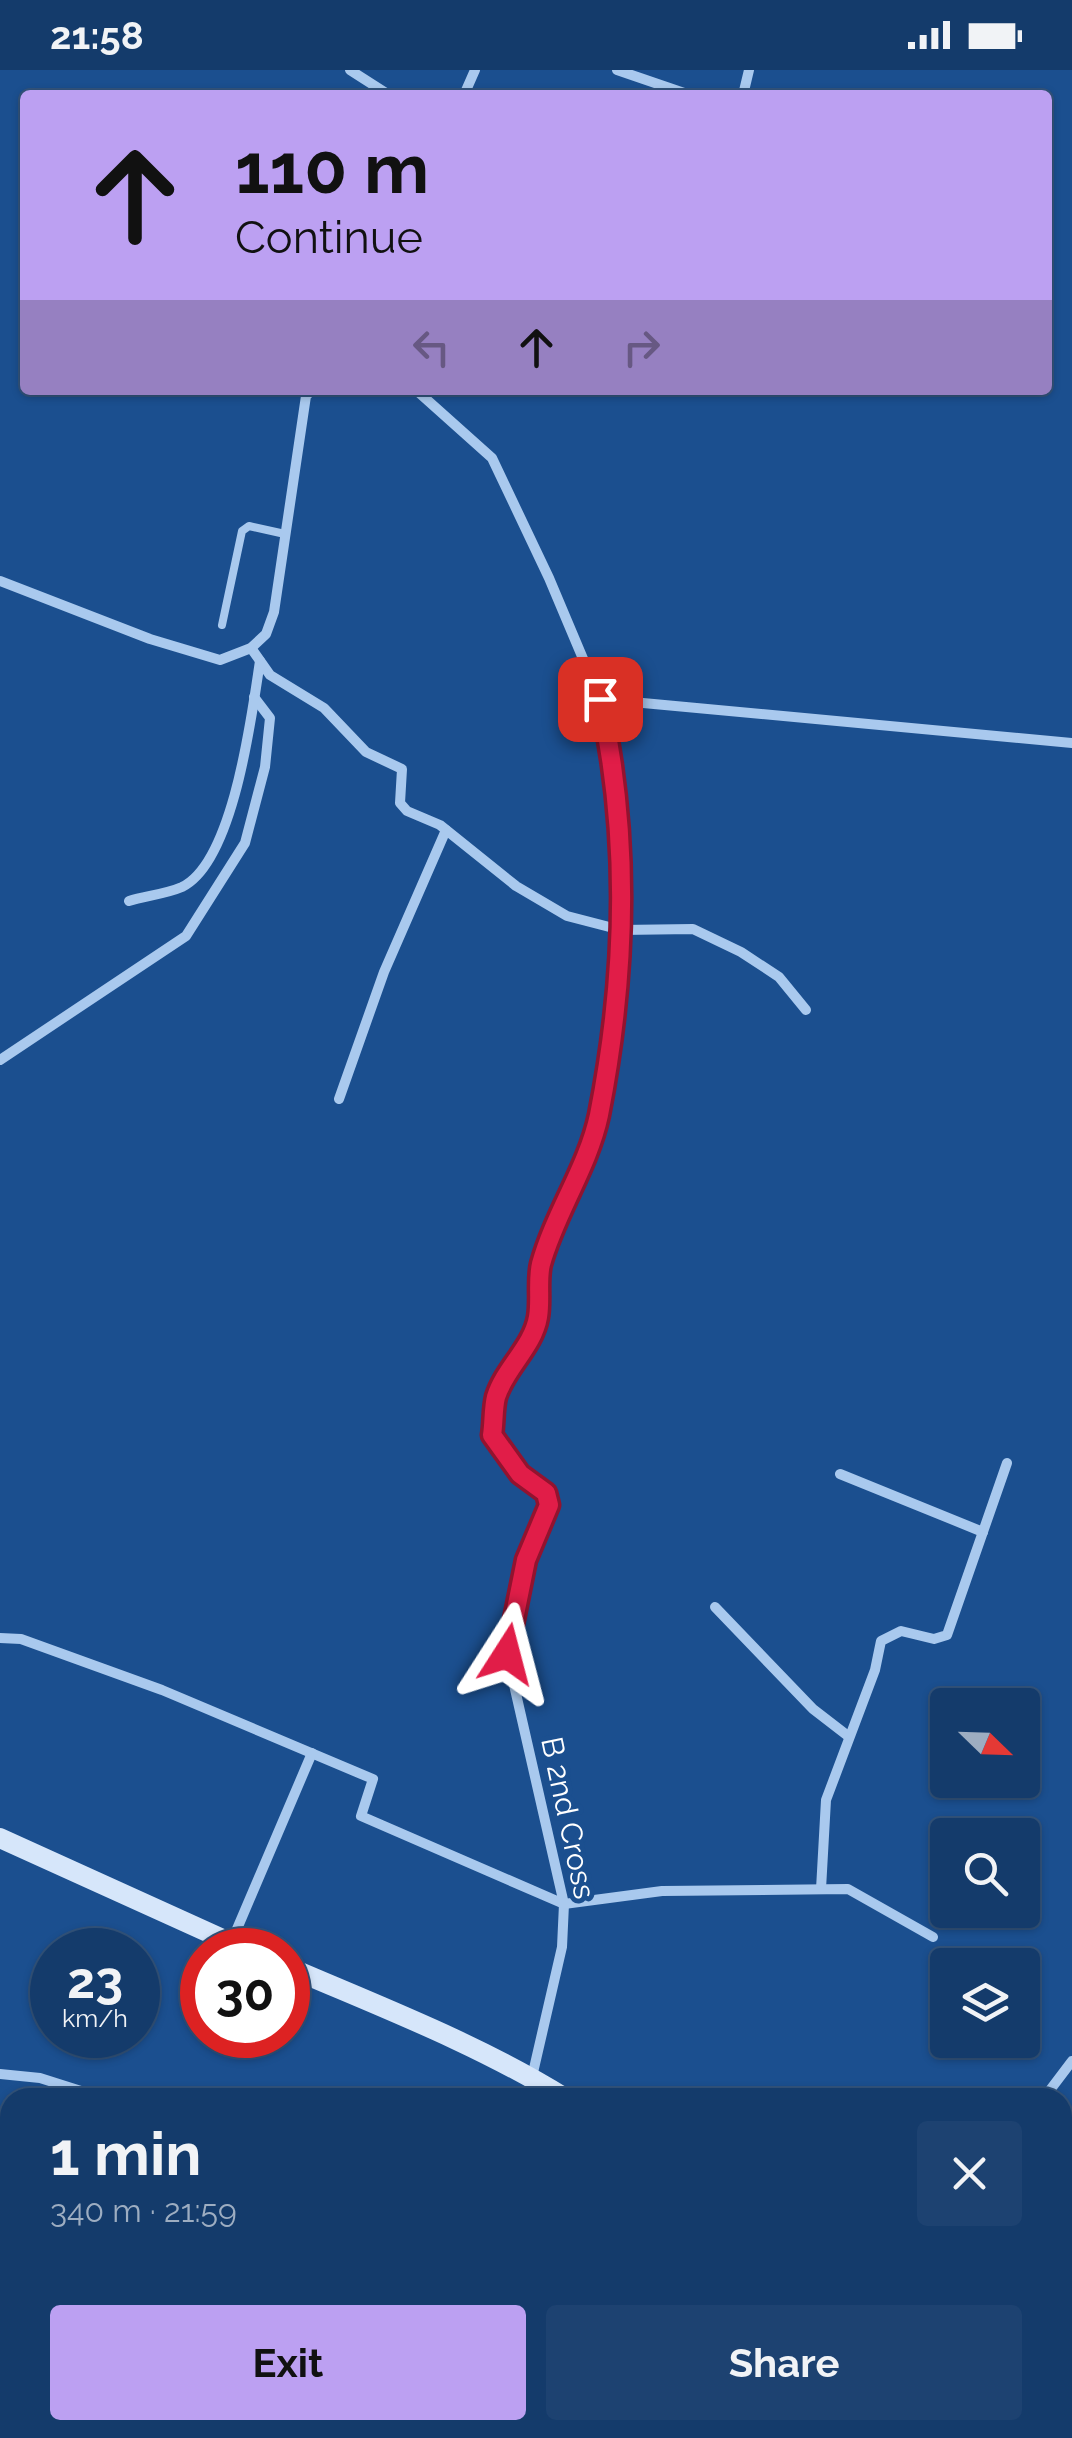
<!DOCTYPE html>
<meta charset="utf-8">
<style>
:root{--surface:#143b6b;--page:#1d4271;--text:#f1f3f6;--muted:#9dadc1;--line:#33557e;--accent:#bca0f2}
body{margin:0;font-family:Raleway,sans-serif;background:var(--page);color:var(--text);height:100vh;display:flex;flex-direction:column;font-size:38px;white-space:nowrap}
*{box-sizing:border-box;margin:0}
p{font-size:32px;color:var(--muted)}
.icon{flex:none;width:55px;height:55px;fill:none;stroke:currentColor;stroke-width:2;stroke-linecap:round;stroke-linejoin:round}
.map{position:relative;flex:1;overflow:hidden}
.panel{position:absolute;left:0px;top:2018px;width:1072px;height:352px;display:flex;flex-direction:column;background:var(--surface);border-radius:30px 30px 0 0;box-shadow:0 2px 8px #0004,0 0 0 2px var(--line)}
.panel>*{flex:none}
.hud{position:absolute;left:20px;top:20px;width:1032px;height:305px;border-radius:10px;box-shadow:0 2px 8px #0004,0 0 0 2px var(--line);background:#bca0f2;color:#111;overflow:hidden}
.needle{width:65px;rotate:113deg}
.controls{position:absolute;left:930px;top:1618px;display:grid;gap:20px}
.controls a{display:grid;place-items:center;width:110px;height:110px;border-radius:10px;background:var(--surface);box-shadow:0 2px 8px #0004,0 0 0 2px var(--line);font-size:50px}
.speed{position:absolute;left:30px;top:1858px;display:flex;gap:20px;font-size:50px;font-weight:700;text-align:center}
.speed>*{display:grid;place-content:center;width:130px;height:130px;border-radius:50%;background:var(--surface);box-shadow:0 2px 8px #0004,0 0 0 2px var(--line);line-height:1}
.speed small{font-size:25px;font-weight:400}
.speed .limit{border:15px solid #d22;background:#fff;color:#111}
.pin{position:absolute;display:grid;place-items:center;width:85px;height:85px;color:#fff;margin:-42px;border-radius:20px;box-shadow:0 5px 15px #0006}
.me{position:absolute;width:110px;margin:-55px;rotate:9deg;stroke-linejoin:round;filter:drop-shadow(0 0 8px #0008)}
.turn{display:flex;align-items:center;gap:35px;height:210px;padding:0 50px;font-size:45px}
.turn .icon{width:130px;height:130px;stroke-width:2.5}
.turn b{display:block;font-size:70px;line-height:85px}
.lanes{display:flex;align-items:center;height:95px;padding:0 50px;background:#0003;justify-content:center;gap:50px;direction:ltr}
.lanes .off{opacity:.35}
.round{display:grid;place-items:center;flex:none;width:105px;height:105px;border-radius:10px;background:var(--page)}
.head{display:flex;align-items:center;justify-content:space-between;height:170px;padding:0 50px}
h1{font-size:60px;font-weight:700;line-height:75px}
.primary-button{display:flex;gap:20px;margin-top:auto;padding:20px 50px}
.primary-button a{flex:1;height:115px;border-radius:10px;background:var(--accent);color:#111;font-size:40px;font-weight:700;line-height:115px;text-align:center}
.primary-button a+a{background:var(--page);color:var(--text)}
.status{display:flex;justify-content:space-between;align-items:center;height:70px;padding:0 50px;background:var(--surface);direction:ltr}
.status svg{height:28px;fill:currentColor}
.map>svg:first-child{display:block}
</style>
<div class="status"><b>21:58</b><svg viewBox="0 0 49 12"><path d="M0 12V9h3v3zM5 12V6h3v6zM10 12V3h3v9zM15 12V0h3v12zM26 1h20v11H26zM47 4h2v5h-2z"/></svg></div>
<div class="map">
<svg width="1072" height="2368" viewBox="0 0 1072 2368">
<rect width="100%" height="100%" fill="#1b4f8f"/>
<g fill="#2a66ad" stroke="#cfe3fa" stroke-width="2.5">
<polygon points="1062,2154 1072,2156 1072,2229 1062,2227"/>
<polygon points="171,2360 198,2360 206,2368 163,2368"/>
</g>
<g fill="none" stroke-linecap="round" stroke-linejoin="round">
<polyline stroke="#a9c9ee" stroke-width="8" points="222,555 242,461 249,456 285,464"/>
<g stroke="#a9c9ee" stroke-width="10">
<polyline points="350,0 389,25"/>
<polyline points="617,0 690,25"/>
<polyline points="464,25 475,0"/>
<polyline points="743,25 749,0"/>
<polyline points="416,320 492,388 549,508 600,629 613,685 619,760 621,860 615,933 599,1045 541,1196 538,1250 496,1328 493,1365 520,1405 546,1423 549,1435 526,1490 507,1584 564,1834 562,1877 532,2007"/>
<polyline points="0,511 150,569 220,590 251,578 266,564 274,542 306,326 312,320"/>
<polyline points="251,578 270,605 324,638 366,682 402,699 400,733 407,741 440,755 516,816 567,846 621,860 693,859 741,882 779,907 806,940"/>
<polyline points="600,629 1072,673"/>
<path d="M 129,831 C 145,826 166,824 182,817 C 234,792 252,643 260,591"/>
<polyline points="0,990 186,866 245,773 265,697 270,648 254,627"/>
<polyline points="339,1029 384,902 446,760"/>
<polyline points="840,1404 983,1462"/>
<polyline points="715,1537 813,1639 848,1666"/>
<polyline points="0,1568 21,1569 162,1620 373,1709 361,1746 564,1834 662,1821 848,1819 933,1867"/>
<polyline points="821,1819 826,1730 875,1600 881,1571 901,1561 934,1569 947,1565 1007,1393"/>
<polyline points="231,1873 312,1683"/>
<polyline points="0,2004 40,2008 103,2028"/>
<polyline points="1044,2028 1072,1991"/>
<polyline points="270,2360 277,2368"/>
<polyline points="346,2360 360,2366 369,2360"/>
<polyline points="561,2360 567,2368"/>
<polyline points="294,2368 304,2360"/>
<polyline points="796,2368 798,2360"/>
</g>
<g stroke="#d6e6fa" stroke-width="20">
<polyline points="0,1768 247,1880"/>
<path d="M 288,1897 C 381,1937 478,1974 565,2028"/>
<polyline points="1062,2261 1072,2265"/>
</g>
</g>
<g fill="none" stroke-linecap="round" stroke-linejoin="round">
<defs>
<path id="route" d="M 507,1584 L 526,1490 L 549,1435 L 546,1423 L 520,1404 L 492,1365 C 494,1353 493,1339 496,1327 C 505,1298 533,1277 538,1247 C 541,1230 537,1210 541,1194 C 555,1143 588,1097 599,1045 C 626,908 630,765 600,629"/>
</defs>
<use href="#route" stroke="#92132f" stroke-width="25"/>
<use href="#route" stroke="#e11d48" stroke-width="18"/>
</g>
<g text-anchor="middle" stroke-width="10" stroke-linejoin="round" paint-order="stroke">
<g font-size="30" fill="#fff" stroke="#1b4f8f">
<text transform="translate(568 1748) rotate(78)" y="10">B 2nd Cross</text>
</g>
</g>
</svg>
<div class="controls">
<a><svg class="needle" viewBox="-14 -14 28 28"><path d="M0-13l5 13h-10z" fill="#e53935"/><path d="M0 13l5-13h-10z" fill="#9dadc1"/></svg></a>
<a><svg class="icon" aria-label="search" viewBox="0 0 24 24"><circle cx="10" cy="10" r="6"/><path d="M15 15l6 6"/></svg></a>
<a><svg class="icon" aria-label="layers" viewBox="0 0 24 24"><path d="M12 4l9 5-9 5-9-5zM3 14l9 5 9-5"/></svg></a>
</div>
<div class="speed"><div>23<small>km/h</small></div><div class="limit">30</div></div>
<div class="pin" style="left:600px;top:629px;background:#d93025"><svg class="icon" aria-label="arrive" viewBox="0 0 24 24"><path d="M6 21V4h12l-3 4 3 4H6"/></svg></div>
<svg class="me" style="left:507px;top:1584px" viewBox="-20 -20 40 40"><path d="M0-17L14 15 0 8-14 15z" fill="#e11d48" stroke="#fff" stroke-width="4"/></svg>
<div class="hud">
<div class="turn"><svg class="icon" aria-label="ahead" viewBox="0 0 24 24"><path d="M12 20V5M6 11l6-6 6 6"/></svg><div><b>110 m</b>Continue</div></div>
<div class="lanes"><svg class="icon off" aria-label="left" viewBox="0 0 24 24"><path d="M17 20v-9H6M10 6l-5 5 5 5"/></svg><svg class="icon" aria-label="ahead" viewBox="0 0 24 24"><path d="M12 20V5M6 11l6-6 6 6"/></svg><svg class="icon off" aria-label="right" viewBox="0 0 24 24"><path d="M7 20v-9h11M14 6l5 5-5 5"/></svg></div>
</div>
<section class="panel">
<div class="head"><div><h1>1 min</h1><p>340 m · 21:59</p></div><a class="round"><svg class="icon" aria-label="close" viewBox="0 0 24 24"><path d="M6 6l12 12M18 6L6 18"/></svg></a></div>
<div class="primary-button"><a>Exit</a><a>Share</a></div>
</section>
</div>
